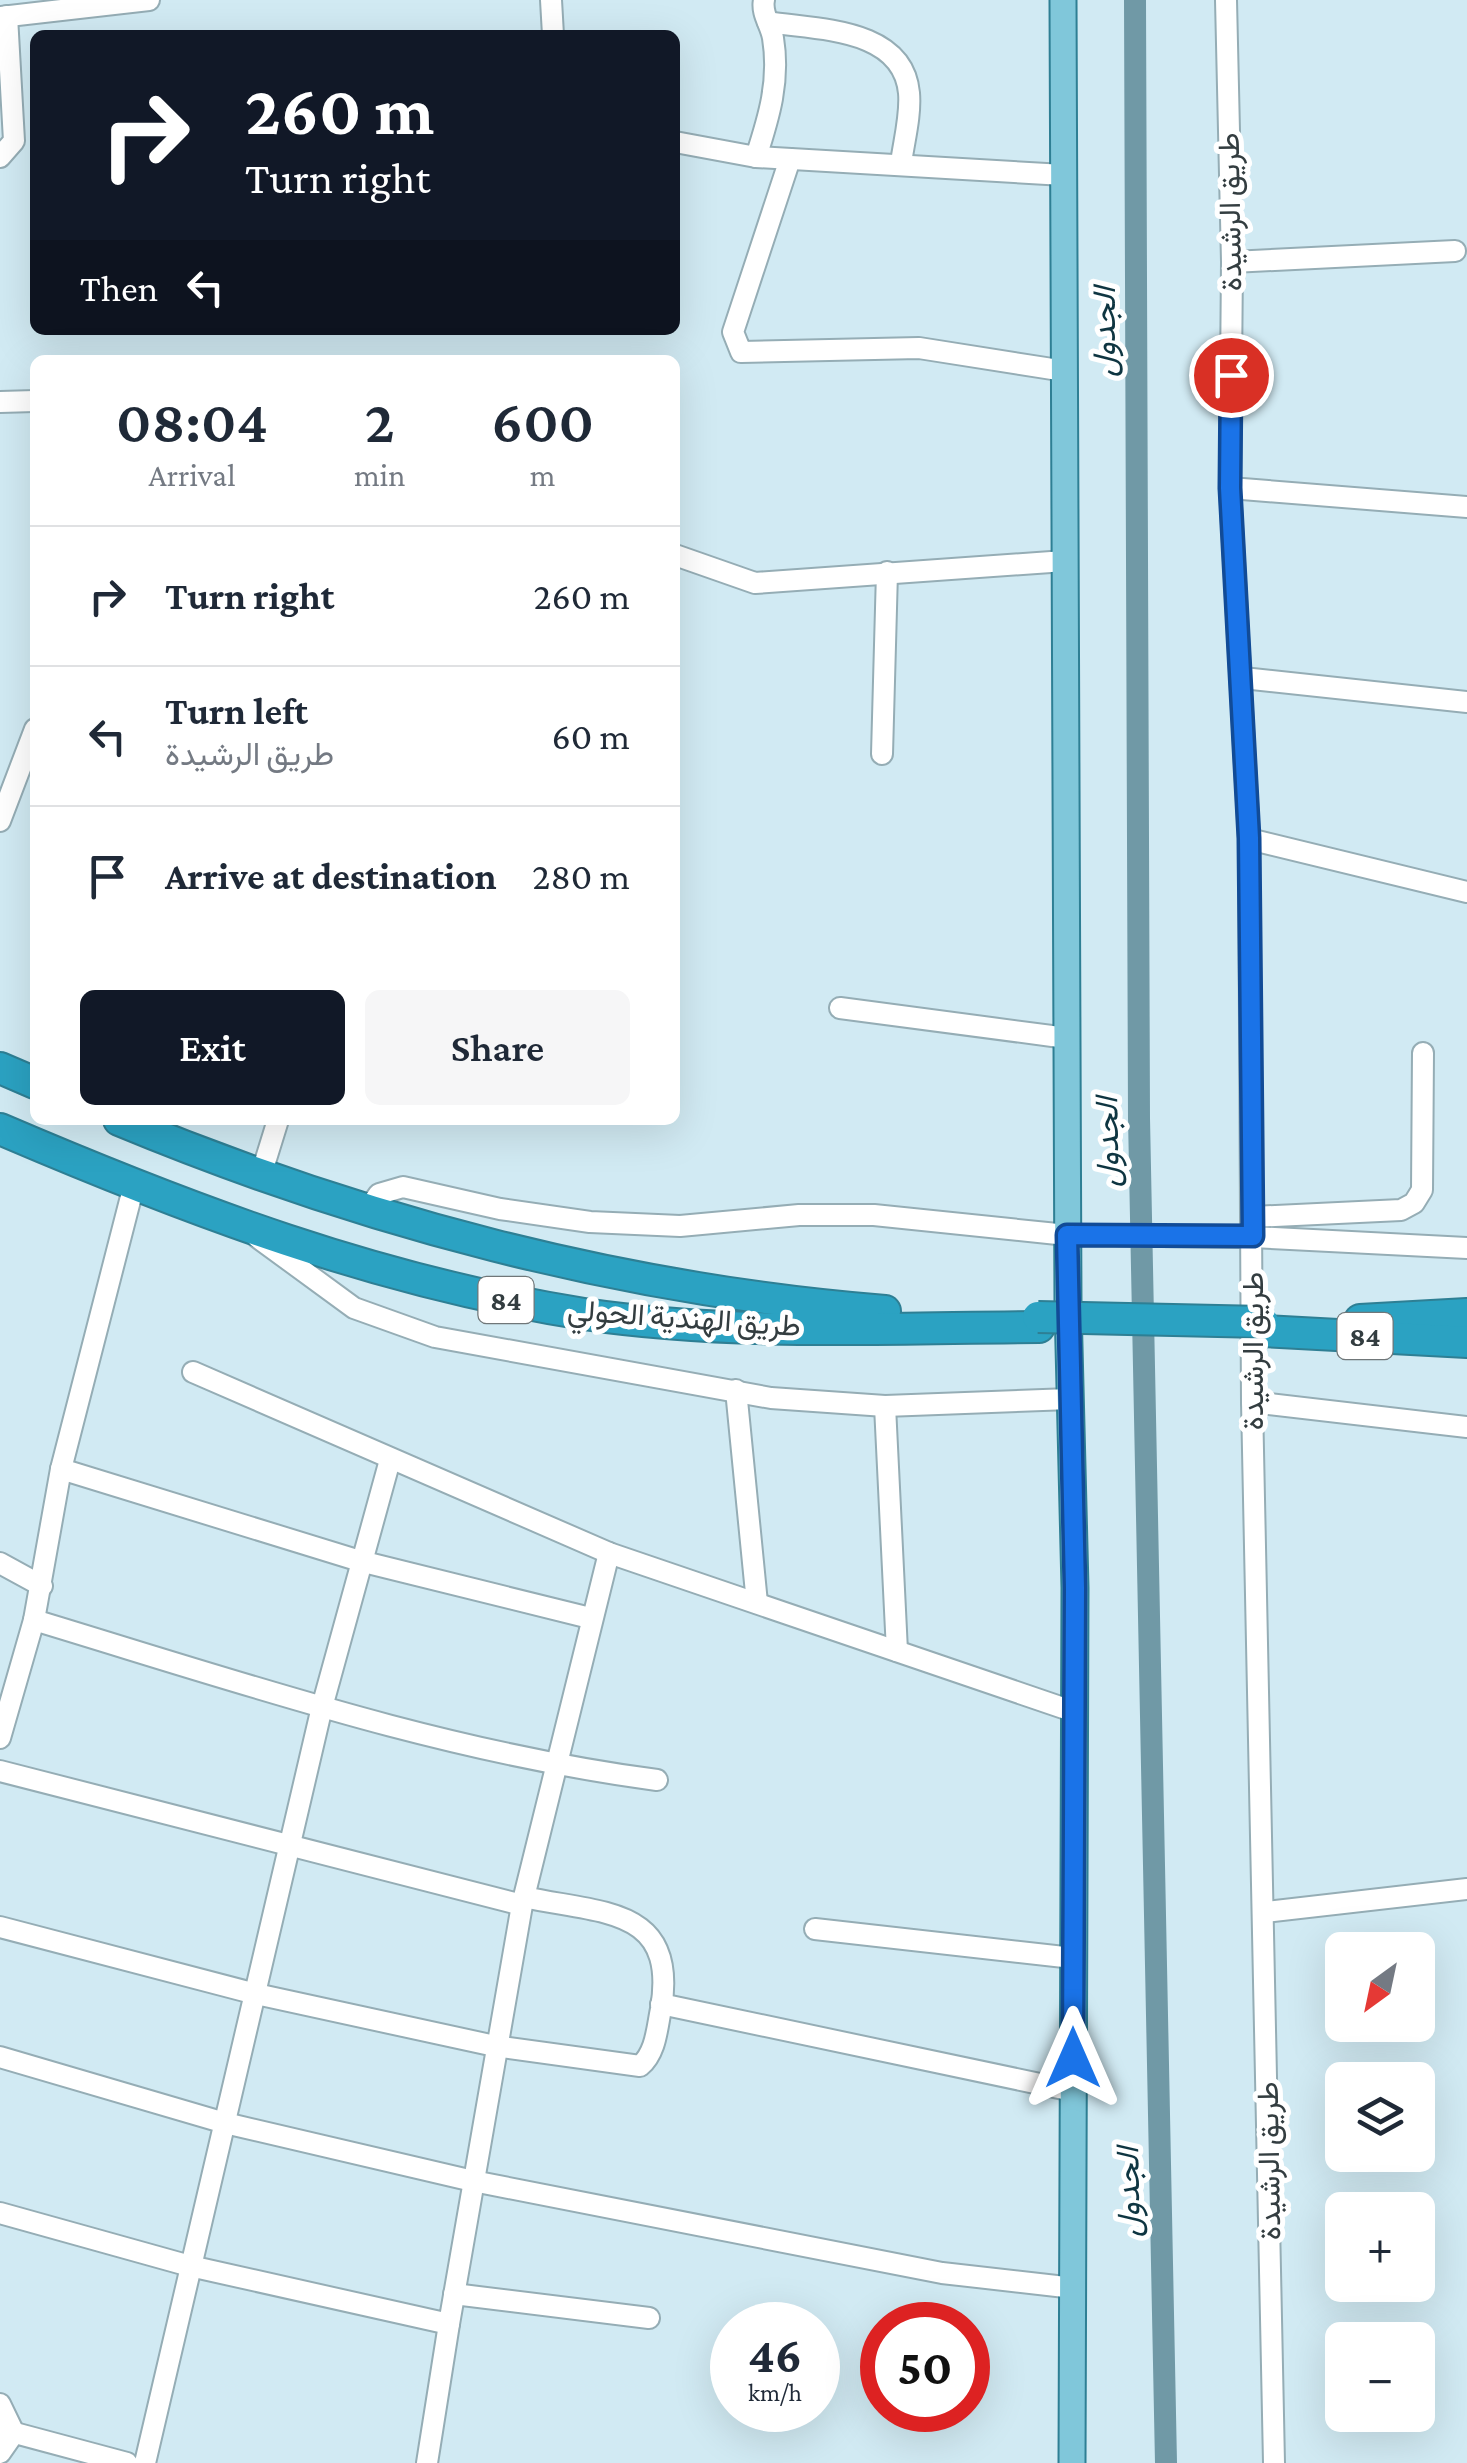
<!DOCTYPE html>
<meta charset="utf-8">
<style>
:root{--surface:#fff;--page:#f6f6f7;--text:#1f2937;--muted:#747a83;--line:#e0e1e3;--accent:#111827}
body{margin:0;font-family:"Crimson Pro",Vazirmatn,serif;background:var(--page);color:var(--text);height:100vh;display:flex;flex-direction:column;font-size:38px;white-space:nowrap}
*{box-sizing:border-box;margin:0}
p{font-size:32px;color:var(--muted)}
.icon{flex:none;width:55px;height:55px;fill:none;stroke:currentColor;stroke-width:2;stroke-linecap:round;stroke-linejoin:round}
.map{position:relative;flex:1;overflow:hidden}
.details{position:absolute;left:30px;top:355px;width:650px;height:770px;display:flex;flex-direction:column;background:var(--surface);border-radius:15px;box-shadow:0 10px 40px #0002}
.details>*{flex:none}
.banner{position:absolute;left:30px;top:30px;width:650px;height:305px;border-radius:15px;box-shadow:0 10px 40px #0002;background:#111827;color:#fff;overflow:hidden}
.needle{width:65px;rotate:213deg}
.tools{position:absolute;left:1325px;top:1932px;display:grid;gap:20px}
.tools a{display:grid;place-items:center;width:110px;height:110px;border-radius:15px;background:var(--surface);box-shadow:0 10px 40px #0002;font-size:50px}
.speed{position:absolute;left:710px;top:2302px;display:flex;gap:20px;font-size:50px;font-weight:700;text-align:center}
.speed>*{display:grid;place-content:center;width:130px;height:130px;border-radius:50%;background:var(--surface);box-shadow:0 10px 40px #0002;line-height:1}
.speed small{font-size:25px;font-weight:400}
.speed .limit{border:15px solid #d22;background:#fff;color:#111}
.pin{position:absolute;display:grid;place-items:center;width:85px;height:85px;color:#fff;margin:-42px;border:5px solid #fff;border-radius:50%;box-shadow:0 2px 10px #0007}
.me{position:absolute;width:110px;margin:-55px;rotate:0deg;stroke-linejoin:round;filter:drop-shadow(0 0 8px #0008)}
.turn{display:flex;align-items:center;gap:35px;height:210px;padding:0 50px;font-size:45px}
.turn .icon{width:130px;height:130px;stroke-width:2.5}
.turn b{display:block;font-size:70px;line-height:85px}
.then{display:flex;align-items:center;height:95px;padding:0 50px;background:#0003;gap:20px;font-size:38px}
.eta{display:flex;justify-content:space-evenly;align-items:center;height:170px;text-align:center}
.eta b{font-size:60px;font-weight:600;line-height:70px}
.primary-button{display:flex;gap:20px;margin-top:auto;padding:20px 50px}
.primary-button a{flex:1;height:115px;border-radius:15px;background:var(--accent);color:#fff;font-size:40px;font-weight:600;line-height:115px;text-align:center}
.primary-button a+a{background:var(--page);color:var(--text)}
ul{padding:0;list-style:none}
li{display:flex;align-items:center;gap:30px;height:140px;padding:0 50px;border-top:2px solid var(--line)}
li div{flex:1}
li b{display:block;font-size:38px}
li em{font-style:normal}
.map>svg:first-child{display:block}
</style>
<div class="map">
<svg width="1467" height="2463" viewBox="0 0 1467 2463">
<rect width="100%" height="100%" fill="#d1eaf3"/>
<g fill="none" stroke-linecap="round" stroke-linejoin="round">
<polyline stroke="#7099a6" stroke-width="22" points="1135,0 1139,1118 1166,2463"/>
<defs>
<g id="minor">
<polyline points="551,0 553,35"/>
<polyline points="1226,0 1232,262 1230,488 1249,839 1252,1402 1274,2463"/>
<polyline points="0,17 149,0"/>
<path d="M 768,22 C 816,30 903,27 909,93 C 911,115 904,141 901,163"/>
<polyline points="675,142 756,157 1064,175"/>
<polyline points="0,157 14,141 7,16"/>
<path d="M 756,157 C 769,117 780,81 773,38 C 771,25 761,14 764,0"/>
<polyline points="790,159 733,332 741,352 919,348 1065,371"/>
<polyline points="1232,262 1455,251"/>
<polyline points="0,402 35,401"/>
<polyline points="1230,488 1467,507"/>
<polyline points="675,555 755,583 1065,561"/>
<polyline points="1243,678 1467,702"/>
<polyline points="882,754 887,572"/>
<polyline points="0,821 35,729"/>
<polyline points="1249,839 1467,892"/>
<polyline points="840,1008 1067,1038"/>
<polyline points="261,1175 278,1120"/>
<polyline points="367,1211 379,1194 403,1187 500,1209 590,1222 680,1226 799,1215 874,1215 1067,1235 1253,1237"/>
<polyline points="1253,1217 1401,1210 1414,1203 1422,1190 1423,1053"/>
<polyline points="257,1237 354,1308 435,1337 771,1398 885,1406 1070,1399"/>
<polyline points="1253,1237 1467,1248"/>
<polyline points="193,1372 609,1553 1075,1712"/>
<polyline points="736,1390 757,1603"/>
<polyline points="1252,1402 1467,1427"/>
<polyline points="885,1406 897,1651"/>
<polyline points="61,1469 360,1561 590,1618"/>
<polyline points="0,1563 42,1586"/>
<path d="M 34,1620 C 239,1682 444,1752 657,1780"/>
<polyline points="0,1738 34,1620 61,1469 134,1185"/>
<polyline points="0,1771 522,1905"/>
<polyline points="1266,1912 1467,1889"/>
<path d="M 0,1927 L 256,1994 L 495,2046 L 640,2066 C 656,2053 657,2028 661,2009 C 678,1906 601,1914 524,1897"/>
<polyline points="815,1929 1073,1958"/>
<polyline points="661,2004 1073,2091"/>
<polyline points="0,2057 225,2123 473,2181 942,2273 1074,2288"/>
<polyline points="0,2213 190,2266 449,2324 522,1905 609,1553"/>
<polyline points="454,2294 649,2318"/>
<polyline points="0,2404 14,2433 0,2453"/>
<polyline points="0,2429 127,2463"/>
<polyline points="145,2463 322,1707 390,1460"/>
<polyline points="427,2463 449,2324"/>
</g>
<polyline id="major" points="1063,0 1068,1306 1075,1588 1072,2463"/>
<g id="highway">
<polyline points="0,1068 35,1083"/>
<path d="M 119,1120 C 362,1221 622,1290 885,1311"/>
<path d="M 0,1129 C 189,1210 379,1282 584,1314 C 734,1336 888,1328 1039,1327"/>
<polyline points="1360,1320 1467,1314"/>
<polyline points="1263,1331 1467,1342"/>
</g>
</defs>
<use href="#minor" stroke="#95adb5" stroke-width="24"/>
<use href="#major" stroke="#2e7f94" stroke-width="29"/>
<use href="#highway" stroke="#2e7f94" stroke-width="34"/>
<use href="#minor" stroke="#fff" stroke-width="20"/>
<use href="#major" stroke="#80c7da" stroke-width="25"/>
<use href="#highway" stroke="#2ba2c2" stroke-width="30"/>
<defs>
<polyline id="highway-bridge" points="1038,1317 1263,1322"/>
</defs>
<use href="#highway-bridge" stroke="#2e7f94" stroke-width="34" stroke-linecap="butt"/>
<use href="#highway-bridge" stroke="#2ba2c2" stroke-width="30"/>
</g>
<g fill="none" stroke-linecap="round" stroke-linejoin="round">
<defs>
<polyline id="route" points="1073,2058 1075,1588 1067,1235 1253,1236 1249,838 1230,488 1231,375"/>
</defs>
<use href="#route" stroke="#114b97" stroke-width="25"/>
<use href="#route" stroke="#1a73e8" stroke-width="18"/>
</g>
<g text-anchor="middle" stroke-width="10" stroke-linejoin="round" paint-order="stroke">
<g fill="#fff" stroke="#707779" stroke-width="2.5">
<rect x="478.5" y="1277" width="55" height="46" rx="8"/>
<rect x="1337.5" y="1313" width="55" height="46" rx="8"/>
</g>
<g font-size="28" font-weight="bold" fill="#333d40">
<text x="506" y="1310">84</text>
<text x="1365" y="1346">84</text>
</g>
<g font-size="30" fill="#333d40" stroke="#fff">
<text transform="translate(1230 212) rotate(-91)" y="10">طريق الرشيدة</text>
<text transform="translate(684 1318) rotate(4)" y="10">طريق الهندية الحولي</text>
<text transform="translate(1253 1351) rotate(-90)" y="10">طريق الرشيدة</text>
<text transform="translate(1269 2161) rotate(-91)" y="10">طريق الرشيدة</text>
</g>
<g font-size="32" font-style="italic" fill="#0e3541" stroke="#fff">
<text transform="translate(1104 332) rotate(-90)" y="11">الجدول</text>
<text transform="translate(1107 1142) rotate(-91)" y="11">الجدول</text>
<text transform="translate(1128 2192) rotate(-91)" y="11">الجدول</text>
</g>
</g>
</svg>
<div class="tools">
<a><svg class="needle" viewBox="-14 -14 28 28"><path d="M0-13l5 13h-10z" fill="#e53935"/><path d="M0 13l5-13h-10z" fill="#747a83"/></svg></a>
<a><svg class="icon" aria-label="layers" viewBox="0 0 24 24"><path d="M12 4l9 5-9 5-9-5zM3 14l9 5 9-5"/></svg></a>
<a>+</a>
<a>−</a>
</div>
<div class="speed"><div>46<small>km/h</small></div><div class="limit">50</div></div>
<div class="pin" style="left:1231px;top:375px;background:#d93025"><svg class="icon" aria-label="arrive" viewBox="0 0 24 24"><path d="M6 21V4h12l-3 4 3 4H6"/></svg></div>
<svg class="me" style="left:1073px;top:2058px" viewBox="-20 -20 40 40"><path d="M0-17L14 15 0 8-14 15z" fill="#1a73e8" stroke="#fff" stroke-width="4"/></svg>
<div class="banner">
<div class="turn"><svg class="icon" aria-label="right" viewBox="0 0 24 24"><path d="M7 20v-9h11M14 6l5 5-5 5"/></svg><div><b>260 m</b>Turn right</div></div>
<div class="then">Then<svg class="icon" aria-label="left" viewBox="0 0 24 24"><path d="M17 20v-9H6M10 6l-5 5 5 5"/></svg></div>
</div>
<section class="details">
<div class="eta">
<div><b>08:04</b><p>Arrival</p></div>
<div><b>2</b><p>min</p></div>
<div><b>600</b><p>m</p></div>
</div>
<ul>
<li><svg class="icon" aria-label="right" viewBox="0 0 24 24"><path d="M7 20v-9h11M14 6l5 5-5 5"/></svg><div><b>Turn right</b></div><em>260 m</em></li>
<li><svg class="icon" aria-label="left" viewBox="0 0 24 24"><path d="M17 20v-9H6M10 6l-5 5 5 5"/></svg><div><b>Turn left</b><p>طريق الرشيدة</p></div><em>60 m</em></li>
<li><svg class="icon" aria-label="arrive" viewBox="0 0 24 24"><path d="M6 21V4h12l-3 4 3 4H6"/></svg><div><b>Arrive at destination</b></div><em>280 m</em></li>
</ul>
<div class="primary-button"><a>Exit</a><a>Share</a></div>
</section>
</div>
